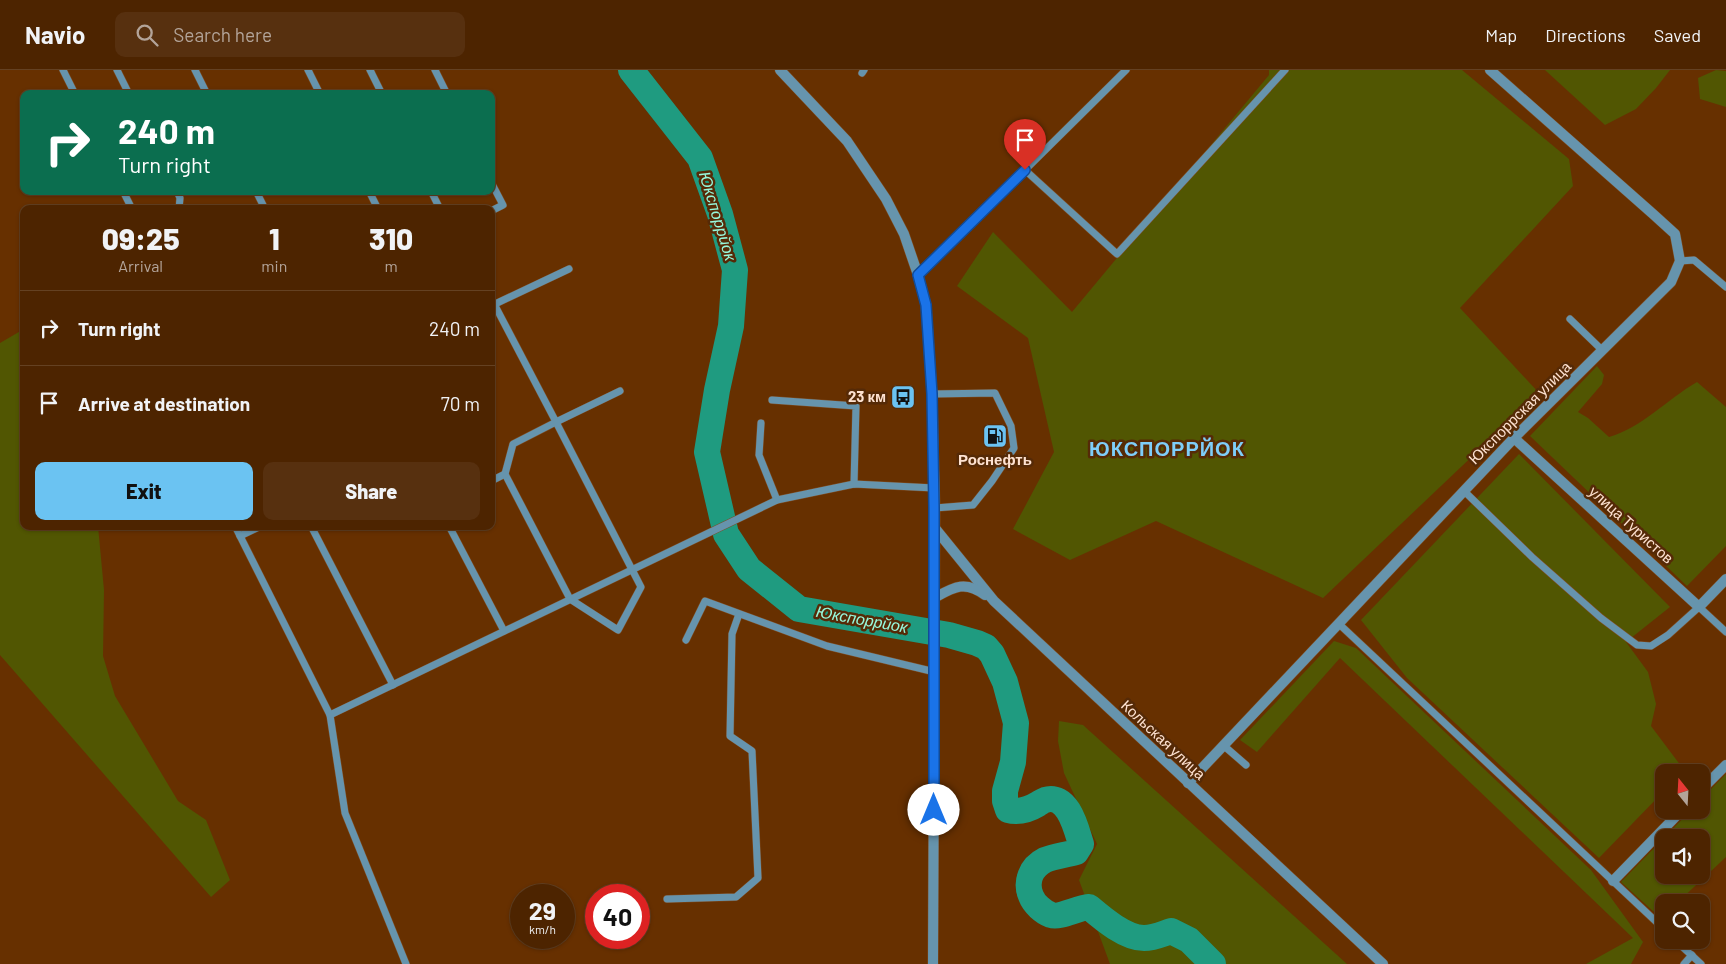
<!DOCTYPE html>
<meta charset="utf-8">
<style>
:root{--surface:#4d2400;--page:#57300f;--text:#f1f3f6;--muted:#b3a499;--line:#644122;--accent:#6bc3f2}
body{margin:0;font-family:Barlow,sans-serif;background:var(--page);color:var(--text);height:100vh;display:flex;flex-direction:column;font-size:19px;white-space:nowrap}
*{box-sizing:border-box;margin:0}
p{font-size:16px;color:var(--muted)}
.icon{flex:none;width:28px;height:28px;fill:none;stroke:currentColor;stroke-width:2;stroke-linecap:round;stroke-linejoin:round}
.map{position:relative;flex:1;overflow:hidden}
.sheet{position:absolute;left:20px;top:135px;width:475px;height:325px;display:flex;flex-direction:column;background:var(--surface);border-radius:10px;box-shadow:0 1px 4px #0004,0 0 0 1px var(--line)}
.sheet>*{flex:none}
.guide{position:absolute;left:20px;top:20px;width:475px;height:105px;border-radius:10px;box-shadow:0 1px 4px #0004,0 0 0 1px var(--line);background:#0b6e4f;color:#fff;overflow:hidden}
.needle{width:32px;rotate:342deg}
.buttons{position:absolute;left:1655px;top:694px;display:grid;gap:10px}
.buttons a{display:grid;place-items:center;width:55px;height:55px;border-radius:10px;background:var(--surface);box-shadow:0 1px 4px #0004,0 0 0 1px var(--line);font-size:25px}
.speed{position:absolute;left:510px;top:814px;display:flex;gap:10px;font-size:25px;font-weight:700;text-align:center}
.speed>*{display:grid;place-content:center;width:65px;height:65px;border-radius:50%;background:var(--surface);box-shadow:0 1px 4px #0004,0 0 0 1px var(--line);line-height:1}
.speed small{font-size:12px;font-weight:400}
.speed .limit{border:8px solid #d22;background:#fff;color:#111}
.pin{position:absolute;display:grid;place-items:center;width:42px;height:42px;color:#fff;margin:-51px -21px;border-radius:50% 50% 50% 0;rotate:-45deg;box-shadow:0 0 5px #0007}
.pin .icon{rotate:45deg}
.me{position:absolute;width:55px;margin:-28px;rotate:0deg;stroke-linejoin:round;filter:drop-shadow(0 0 4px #0008)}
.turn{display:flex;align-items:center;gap:18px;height:105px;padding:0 15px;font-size:22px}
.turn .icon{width:65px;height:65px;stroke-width:2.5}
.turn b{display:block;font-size:35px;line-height:42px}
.eta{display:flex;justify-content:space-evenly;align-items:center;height:85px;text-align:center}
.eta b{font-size:30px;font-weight:800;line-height:35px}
.cta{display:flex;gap:10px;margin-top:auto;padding:10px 15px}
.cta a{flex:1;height:58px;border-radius:10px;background:var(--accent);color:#111;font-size:20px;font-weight:800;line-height:58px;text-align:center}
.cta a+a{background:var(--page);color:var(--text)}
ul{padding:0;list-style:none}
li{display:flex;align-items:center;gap:15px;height:75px;padding:0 15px;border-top:1px solid var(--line)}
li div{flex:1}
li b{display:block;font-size:19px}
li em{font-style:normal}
header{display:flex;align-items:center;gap:30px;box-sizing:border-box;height:70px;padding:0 25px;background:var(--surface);border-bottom:1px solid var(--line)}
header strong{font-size:24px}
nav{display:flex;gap:28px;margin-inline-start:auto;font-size:18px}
.search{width:350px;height:45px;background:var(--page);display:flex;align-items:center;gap:12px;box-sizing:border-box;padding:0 18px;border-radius:10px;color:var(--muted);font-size:19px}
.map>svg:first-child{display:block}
</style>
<header>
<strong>Navio</strong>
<div class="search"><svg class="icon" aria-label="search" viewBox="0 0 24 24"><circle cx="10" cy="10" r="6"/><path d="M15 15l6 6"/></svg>Search here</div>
<nav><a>Map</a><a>Directions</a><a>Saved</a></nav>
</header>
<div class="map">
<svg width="1726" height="894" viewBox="0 0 1726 894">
<rect width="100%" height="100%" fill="#673000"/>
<g fill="#515602">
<polygon points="1269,0 1462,0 1569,89 1573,116 1460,238 1539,323 1323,528 1156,451 1070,490 1013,459 1054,382 1028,268 957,216 993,162 1072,242 1269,5"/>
<polygon points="1545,0 1670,0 1656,18 1636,39 1605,55"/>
<polygon points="1716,0 1726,1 1726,37 1700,29 1698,8"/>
<polygon points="24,259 24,456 98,456 104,520 103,586 115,626 178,731 206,750 230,810 211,827 0,585 0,273"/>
<path d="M 1597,296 L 1604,305 L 1602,314 L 1578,342 L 1588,348 L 1609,367 C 1643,357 1666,330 1697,312 L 1726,337 L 1726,476 L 1687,516 L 1530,366 Z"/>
<polygon points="1519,384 1670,537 1626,572 1648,602 1656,634 1651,656 1684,700 1682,702 1664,702 1664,721 1599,788 1407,608 1361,550"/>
<polygon points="1334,571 1356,578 1591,800 1643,872 1631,894 1586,894 1633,868 1340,588 1257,682 1240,670"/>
<polygon points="1059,651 1083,655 1347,894 1110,894 1079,810 1097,774 1064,703 1058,671"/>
<polygon points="1726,704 1726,787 1678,832 1664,832 1664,851 1621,812 1664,768 1664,805 1701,805 1701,768 1664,768 1691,740 1701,740 1701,729"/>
</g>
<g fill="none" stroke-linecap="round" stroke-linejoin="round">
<path stroke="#1f9b80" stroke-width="26" d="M 631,0 L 700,88 L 720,144 L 735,200 L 731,256 L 717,320 L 707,382 L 726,464 L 749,499 L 799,539 L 949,565 L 977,573 L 986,577 L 992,584 L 1005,612 L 1016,653 L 1013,692 L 1005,721 L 1005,731 L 1008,740 C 1019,743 1028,740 1038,734 C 1040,733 1042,731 1045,730 C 1068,723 1076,758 1081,774 L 1076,782 C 1066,785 1054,786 1045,790 C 1031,797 1025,812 1031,826 C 1034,834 1043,842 1051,845 C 1060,848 1077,838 1089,837 C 1102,848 1125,868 1144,868 C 1153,868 1162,864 1171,861 L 1189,870 L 1213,894"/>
<defs>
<g id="service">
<polyline points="63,0 75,24"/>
<polyline points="117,0 129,24"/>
<polyline points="195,0 207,24"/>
<polyline points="308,0 320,24"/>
<polyline points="370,0 382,24"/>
<polyline points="435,0 447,24"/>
<polyline points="1126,0 1025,100 1117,184 1285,0"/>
<polyline points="862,3 864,0"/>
<polyline points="491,112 503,135 491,141"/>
<polyline points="123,121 132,139"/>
<polyline points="177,121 180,128 179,139"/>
<polyline points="256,121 265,139"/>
<polyline points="369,121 378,139"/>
<polyline points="431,121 440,139"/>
<polyline points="1680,191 1694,190 1726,217"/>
<polyline points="918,205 1025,100"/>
<polyline points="491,228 556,352 620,321"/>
<polyline points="495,234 569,199"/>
<polyline points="1570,249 1602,280"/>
<polyline points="932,324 995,323 1011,356 1014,378 992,411 973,435 935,438"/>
<polyline points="772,330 856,336 854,414"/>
<polygon points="556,352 641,517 618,560 570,529 505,404 513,374"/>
<polyline points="761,353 759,385 777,430"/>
<polyline points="491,411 505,404"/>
<polyline points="1464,421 1532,487 1601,548 1637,575 1651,576 1668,565 1699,537 1726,562"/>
<polyline points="235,456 330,645"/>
<polyline points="311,456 393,615"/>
<polyline points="449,456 504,561"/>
<polyline points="240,466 261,456"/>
<polyline points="1338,553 1664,859"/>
<polyline points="686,570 705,531 827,576 935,602"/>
<polyline points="1223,675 1246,695"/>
<polyline points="667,829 736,827 758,808 752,681 730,666 732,564 739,544"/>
<polyline points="1675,870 1701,894"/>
<polyline points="406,894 345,743 330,645 777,430 854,414 934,418"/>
<polyline points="1684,894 1692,885"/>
</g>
<g id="minor">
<polyline points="1514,368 1699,537 1726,509"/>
<polyline points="1188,713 1514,368 1671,212 1680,191 1675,164 1653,144 1490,0"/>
<polyline points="1701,720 1726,695"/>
<polyline points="1613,811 1682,740"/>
</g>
<g id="tertiary">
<polyline points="780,0 847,71 886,129 904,164 918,205 926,235 932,324 935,438 933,894"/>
<polyline points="934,457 994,531 1383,894"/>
<path d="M 934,528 C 954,517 965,510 985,525"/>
</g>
</defs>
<use href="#service" stroke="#7f4c21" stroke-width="8"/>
<use href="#minor" stroke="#7f4c21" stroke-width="11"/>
<use href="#tertiary" stroke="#7f4c21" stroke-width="11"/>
<use href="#service" stroke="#6694ad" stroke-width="7"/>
<use href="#minor" stroke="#6694ad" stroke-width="10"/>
<use href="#tertiary" stroke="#6694ad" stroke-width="10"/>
</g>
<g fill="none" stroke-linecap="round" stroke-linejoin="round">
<defs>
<polyline id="route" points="934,740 934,438 932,324 926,235 918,205 1025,100"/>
</defs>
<use href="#route" stroke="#114b97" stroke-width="12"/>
<use href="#route" stroke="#1a73e8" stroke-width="9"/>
</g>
<defs>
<symbol id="bus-square" viewBox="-11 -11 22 22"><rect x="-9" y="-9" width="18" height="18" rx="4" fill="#6bc3f2" stroke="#552a07"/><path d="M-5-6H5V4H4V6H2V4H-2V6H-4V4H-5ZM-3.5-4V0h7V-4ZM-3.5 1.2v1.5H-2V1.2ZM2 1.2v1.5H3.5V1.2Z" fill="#111"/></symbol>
<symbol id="fuel-square" viewBox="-11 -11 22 22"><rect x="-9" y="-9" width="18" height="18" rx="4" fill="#6bc3f2" stroke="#552a07"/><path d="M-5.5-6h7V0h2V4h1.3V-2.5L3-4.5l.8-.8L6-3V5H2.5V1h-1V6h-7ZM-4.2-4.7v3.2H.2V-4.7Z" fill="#111"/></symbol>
</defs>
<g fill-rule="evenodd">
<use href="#bus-square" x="889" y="313" width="28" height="28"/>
<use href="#fuel-square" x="981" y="352" width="28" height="28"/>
</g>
<g text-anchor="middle" stroke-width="5" stroke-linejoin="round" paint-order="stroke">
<g font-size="15" font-weight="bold" fill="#fee2d1" stroke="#552a07" text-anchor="end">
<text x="886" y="332">23 км</text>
<text x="995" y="395" text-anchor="middle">Роснефть</text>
</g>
<g font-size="15" fill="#fee2d1" stroke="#552a07">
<text transform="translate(1520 343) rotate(-45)" y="5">Юкспоррская улица</text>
<text transform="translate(1631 455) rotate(42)" y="5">улица Туристов</text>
<text transform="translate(1163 670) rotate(43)" y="5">Кольская улица</text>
</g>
<g font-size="16" font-style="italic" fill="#97f9dd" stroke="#552a07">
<text transform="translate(718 146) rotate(73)" y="6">Юкспоррйок</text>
<text transform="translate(862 549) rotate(10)" y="6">Юкспоррйок</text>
</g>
<g font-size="20" font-weight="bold" letter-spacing="1" fill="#7ecef9" stroke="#552a07">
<text x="1167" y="386">ЮКСПОРРЙОК</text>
</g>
</g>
</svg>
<div class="buttons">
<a><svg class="needle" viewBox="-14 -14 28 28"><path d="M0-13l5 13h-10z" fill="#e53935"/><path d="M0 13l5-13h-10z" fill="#b3a499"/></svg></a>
<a><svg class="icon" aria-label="sound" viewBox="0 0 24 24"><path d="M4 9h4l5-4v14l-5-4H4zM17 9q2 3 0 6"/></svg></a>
<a><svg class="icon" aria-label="search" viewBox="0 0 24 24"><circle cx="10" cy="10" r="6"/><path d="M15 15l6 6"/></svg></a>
</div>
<div class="speed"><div>29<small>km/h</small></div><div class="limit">40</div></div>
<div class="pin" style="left:1025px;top:100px;background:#d93025"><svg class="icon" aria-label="arrive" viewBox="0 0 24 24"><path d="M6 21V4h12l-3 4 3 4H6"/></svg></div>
<svg class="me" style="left:934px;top:740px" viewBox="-20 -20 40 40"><circle r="19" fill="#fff"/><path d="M0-13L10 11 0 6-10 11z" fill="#1a73e8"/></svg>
<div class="guide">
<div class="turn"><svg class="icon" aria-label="right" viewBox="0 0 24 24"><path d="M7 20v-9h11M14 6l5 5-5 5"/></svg><div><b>240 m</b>Turn right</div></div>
</div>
<section class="sheet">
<div class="eta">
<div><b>09:25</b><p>Arrival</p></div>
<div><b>1</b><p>min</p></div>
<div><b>310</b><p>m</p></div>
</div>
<ul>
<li><svg class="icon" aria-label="right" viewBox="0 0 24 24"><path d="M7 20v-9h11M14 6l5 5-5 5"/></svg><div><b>Turn right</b></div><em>240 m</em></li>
<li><svg class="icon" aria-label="arrive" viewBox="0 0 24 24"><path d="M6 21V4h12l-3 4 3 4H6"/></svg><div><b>Arrive at destination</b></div><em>70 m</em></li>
</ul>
<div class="cta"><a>Exit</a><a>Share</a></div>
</section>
</div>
